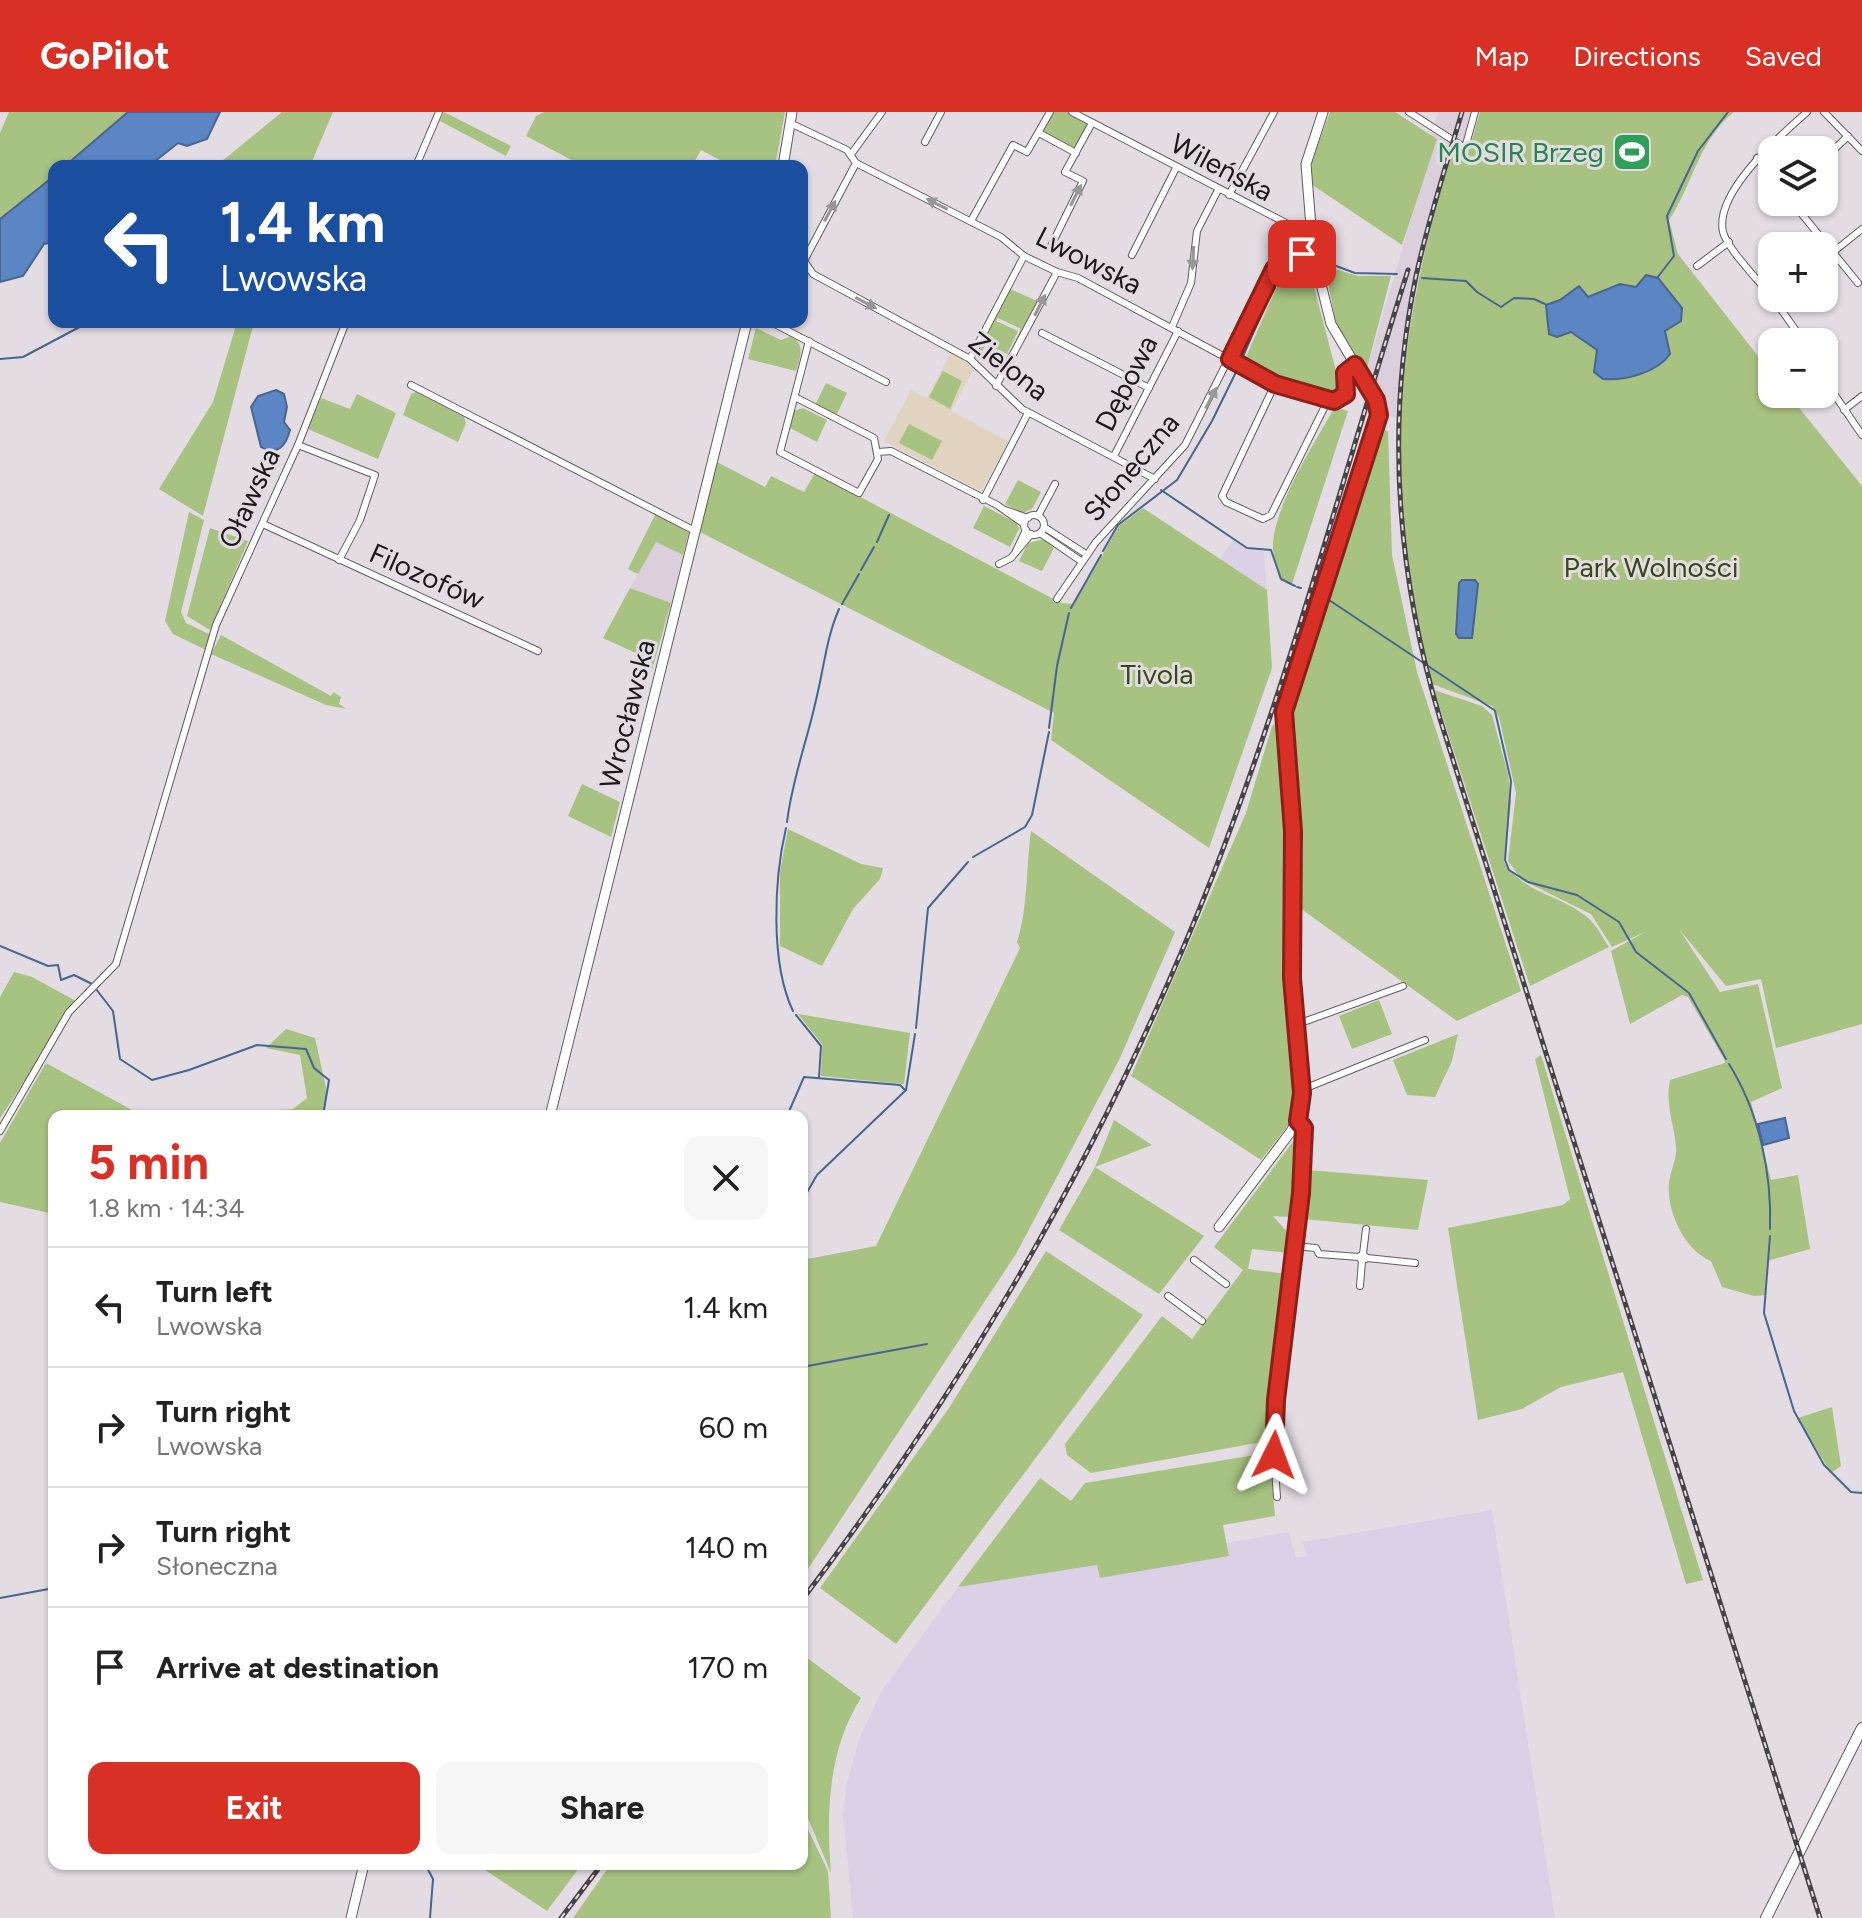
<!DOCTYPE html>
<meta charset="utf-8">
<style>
:root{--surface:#fff;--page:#f6f6f6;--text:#222;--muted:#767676;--line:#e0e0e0;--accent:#d93025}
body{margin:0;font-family:Figtree,sans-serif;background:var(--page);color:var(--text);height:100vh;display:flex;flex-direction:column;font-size:30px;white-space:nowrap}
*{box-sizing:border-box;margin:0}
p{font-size:26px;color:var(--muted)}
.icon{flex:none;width:44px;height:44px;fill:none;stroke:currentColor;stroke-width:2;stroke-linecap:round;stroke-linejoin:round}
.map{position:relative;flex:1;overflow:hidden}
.details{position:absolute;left:48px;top:998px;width:760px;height:760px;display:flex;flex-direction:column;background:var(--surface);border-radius:16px;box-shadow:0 2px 6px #0004}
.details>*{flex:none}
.banner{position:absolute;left:48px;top:48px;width:760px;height:168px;border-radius:16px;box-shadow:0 2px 6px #0004;background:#1a4fa0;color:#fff;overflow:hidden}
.controls{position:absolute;left:1758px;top:24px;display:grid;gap:16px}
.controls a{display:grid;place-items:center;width:80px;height:80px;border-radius:16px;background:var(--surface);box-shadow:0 2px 6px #0004;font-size:40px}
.pin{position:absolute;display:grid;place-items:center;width:68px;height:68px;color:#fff;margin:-34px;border-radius:16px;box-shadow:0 4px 12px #0006}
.me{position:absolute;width:88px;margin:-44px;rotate:3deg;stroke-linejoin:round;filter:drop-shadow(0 0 6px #0008)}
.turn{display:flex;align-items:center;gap:28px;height:168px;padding:0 40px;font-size:36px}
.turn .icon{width:104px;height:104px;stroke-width:2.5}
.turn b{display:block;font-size:56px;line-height:68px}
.round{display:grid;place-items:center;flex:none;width:84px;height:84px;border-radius:16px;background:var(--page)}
.head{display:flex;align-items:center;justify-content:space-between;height:136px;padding:0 40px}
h1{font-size:48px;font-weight:700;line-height:60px;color:var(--accent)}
.cta{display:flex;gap:16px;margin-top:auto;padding:16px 40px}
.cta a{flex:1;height:92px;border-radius:16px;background:var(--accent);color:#fff;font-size:32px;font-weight:700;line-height:92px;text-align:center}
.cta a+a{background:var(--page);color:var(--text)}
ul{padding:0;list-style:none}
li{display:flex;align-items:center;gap:24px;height:120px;padding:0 40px;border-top:2px solid var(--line)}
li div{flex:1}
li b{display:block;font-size:30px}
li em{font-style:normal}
header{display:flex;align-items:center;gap:48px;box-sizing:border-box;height:112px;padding:0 40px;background:var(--accent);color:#fff}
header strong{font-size:38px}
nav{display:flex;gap:44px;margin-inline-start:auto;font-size:28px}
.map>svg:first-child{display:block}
</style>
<header>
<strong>GoPilot</strong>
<nav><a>Map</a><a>Directions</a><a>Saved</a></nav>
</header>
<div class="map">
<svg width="1862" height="1806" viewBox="0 0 1862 1806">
<rect width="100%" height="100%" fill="#e3dde3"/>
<g fill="#dbcfdb">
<polygon points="1438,0 1471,0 1439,112 1407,309 1388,304 1376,274 1366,260 1428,49 1424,46"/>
<polygon points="656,430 683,443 671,491 630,476"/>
</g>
<g fill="#dad1e6">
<polygon points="1233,428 1247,437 1264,440 1267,478 1220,447"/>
<polygon points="1492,1398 1555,1806 853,1806 843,1703 847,1671 859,1627 882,1578 958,1475 1097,1453 1100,1466 1229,1443 1227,1431 1289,1420 1296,1446 1307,1444 1303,1430"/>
</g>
<polygon fill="#e0d4c0" points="951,240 974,256 951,299 1010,330 981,379 884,329 911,278 927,286"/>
<g fill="#a7c281">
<polygon points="9,0 128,0 65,54 54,54 54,64 0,107 0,21"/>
<polygon points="282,0 333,0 310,54 216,54"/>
<polygon points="444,0 511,34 506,44 440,9"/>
<polygon points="544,0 785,0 775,54 731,54 701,38 692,54 583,54 526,24 536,4"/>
<polygon points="1052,0 1067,0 1088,11 1075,36 1043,19"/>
<polygon points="1330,0 1395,0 1437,27 1402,133 1311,72 1312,48"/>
<path d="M 1480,0 L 1734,0 C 1699,27 1692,75 1669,108 L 1678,142 L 1772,262 L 1772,282 L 1788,282 L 1862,374 L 1862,912 L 1776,936 L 1761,867 L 1726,874 L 1679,817 L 1720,880 L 1758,872 L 1782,976 L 1751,990 L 1771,1068 L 1798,1063 L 1810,1137 L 1767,1149 L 1766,1183 L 1754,1184 L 1722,1175 L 1711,1149 C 1685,1139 1666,1099 1669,1071 C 1670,1059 1677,1047 1676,1035 C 1674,1011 1665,992 1670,968 L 1725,951 L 1724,947 L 1688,885 L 1682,883 L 1630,912 L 1611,839 L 1647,819 L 1612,835 L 1591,802 L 1522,768 L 1508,749 L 1516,681 L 1499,605 L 1492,594 L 1432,572 C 1375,398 1398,207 1454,36 L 1467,45 Z"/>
<polygon points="1308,152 1341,278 1335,286 1277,271 1243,252 1281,165 1292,156"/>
<polygon points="1325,154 1358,164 1391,164 1367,256 1362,254 1336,212"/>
<polygon points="1008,176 1039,190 1006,257 1002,255 1021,217 998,206 996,209 1018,219 1007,242 986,232 979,246 976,244"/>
<polygon points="237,210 254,210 203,404 159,377 213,290"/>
<path d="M 756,216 L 781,228 L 791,224 C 806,233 800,245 796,259 L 748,247 Z"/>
<polygon points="943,259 962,269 950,297 929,285"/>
<polygon points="826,271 847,281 836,304 815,293"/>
<polygon points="416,280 464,305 466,311 458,330 403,303 411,282"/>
<polygon points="357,282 396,301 378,347 308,317 321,286 350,297"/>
<path d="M 1335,295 L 1348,299 L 1292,472 L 1279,466 C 1277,455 1272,442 1273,430 C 1277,389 1315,330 1335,295 Z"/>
<polygon points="803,296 827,308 817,330 790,316 794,299"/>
<polygon points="909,312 942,329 932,348 899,331"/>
<polygon points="1382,318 1388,319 1392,443 1417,560 1521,879 1457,909 1300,796 1289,603"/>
<polygon points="717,350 765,375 771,364 804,380 815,361 1061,491 1074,492 1119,414 1143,396 1267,478 1272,556 1209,736 1051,628 1054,601 700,420"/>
<polygon points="1018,368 1041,380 1032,397 1022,401 1005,392"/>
<polygon points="984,394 1017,411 1019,417 1010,435 973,416"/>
<polygon points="189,400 204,408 181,500 186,511 211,523 206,538 173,522 165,509"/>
<polygon points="656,401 689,420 683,443 656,430 638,462 628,457"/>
<polygon points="210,416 248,429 210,518 187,504"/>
<polygon points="1044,427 1054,436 1042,459 1019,449 1028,431"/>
<polygon points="630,476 671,491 652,558 640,543 603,526"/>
<polygon points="221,523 331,584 333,580 341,585 339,592 347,597 326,593 211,542"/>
<path d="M 1434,578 L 1482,594 L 1492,603 L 1508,662 L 1511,690 L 1504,750 C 1526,783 1559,782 1587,805 C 1596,812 1603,826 1609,835 L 1530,874 Z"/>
<polygon points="1279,609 1286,727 1289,911 1298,985 1293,1007 1261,1048 1131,964 1246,701 1272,614"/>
<polygon points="582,672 620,690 611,725 568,704"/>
<polygon points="788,717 861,752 883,756 880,767 853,797 822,854 780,834 780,760"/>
<path d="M 1031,719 L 1175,820 L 1120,946 L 1016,1142 L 802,1466 L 802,1148 L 876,1134 L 1020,836 L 1017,830 C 1028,797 1026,755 1031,719 Z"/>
<polygon points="14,860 32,865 78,890 0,1006 0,885"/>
<polygon points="1379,888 1392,922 1352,937 1339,904"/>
<polygon points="798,902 910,921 904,972 821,964 822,932"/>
<polygon points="286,917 315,926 327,980 324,1004 274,1004 279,998 293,997 307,986 300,943 266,936"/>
<polygon points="1458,922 1452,949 1435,985 1407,983 1393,948"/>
<polygon points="1541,943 1703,1468 1686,1472 1623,1260 1561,1275 1522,1297 1478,1308 1448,1116 1563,1093 1570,1087 1535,947"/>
<polygon points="46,951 143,1004 54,1004 54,1102 0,1090 0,1031"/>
<polygon points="1114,1008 1152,1033 1095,1055 1204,1124 1159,1182 1059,1118 1095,1055"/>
<polygon points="1295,1027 1293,1094 1289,1105 1273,1104 1288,1121 1288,1141 1252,1137 1248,1157 1287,1162 1271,1321 1262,1330 1091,1361 1067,1343 1065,1332 1162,1204 1192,1227 1243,1158 1214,1135"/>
<polygon points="1308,1058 1428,1068 1418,1118 1304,1107"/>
<polygon points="1046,1139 1143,1203 896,1532 820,1476 949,1296"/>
<polygon points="1832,1295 1841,1354 1831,1361 1798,1306"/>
<polygon points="1261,1342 1270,1348 1275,1404 1223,1413 1229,1444 1100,1466 1097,1453 958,1475 1040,1366 1071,1389 1085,1371"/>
<path d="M 802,1542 L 861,1586 C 828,1637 826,1702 831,1761 L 802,1692 Z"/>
<polygon points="802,1705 828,1759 831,1806 573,1806 611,1752 802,1752"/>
<polygon points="476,1752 582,1752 547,1799"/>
</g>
<g fill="#5c85c4" stroke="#486491" stroke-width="2">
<polygon points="128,0 220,0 207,27 187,34 178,31 149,54 65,54"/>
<polygon points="54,64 54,130 44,132 23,164 0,170 0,107"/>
<path d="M 1646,163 L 1658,166 L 1682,196 L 1681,209 L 1665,219 L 1670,242 C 1657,261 1624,269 1603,267 L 1594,260 L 1597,238 L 1571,220 L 1557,225 L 1549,222 L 1546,193 L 1560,188 L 1579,174 L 1588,185 L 1620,172 L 1636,175 Z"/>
<path d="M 276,278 L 284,282 L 287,295 L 284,310 L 290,318 C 286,334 277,344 261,335 L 251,295 L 258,284 Z"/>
<polygon points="1462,468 1475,468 1478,472 1472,526 1459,526 1456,522 1459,471"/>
<polygon points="1785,1006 1789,1026 1763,1033 1758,1012"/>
</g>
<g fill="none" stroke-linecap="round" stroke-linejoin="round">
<g stroke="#486491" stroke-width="2">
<polyline points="1320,148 1355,161 1397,162"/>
<polyline points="1422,166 1466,169 1477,180 1501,195 1514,186 1534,187 1545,192"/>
<polyline points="1657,166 1674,144 1667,104 1698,39 1728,0"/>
<polyline points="0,247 23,245 89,210"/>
<polyline points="1241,249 1278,164 1292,153 1310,149"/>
<polyline points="1161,378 1247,436 1271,438 1281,467 1295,474"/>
<polyline points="877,430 889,403"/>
<polyline points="1103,439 1118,413 1177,368 1212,309 1239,254"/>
<polyline points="861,458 874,435"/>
<polyline points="1297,475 1301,476"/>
<polyline points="1312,479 1317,481"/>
<polyline points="1326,486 1494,598"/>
<polyline points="842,492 859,462"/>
<polyline points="1071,496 1101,443"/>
<polyline points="1495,599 1511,669 1505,748 1509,758 1528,770 1577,783 1619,810 1636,840 1689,881 1726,947"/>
<polyline points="1049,616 1057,554 1069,501"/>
<path d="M 787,710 C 792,668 807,629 816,588 C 824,556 826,527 839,497"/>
<path d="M 786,716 C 774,767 770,851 793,899"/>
<polyline points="973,745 1025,715 1032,703 1049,620"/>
<polyline points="0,834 48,854 58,853 61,868 74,863 92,872"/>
<polyline points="96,877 113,899 120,947 152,968 189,958 257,933 306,937 314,956 329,968 323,1004"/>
<polyline points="796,903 821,934 819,965"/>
<polyline points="916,916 928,796 968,750"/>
<path d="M 1729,952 C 1759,1000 1772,1061 1770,1117"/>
<polyline points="787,1004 804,965 900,973 905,978"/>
<polyline points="802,1089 817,1063 906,978 915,922"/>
<polyline points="1770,1124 1764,1201 1794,1299 1824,1353 1851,1380 1862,1381"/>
<polyline points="802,1255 927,1232"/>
<polyline points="0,1486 54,1476"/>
<polyline points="425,1752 433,1767 430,1806"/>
</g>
<defs>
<g id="street">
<polyline points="1072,0 1311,124"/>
<polyline points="1409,0 1465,36 1475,0"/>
<polyline points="1824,0 1862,39"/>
<polyline points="790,11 847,38 856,51 1001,125 1024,144 1057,160 1078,166 1275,272 1305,283 1340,288 1347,279 1345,261 1355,253"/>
<polyline points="1039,21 1076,41"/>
<polyline points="925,30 941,0"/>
<polyline points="852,41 882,0"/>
<polyline points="1757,46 1772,65"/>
<polyline points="1824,47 1848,24"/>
<polyline points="416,54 439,0"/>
<polyline points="1229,83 1274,0"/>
<polyline points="1792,90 1858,171"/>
<polyline points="971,109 1013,33 1027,40 1050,0"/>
<polyline points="1051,134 1083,69 1065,60 1092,11"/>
<polyline points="1832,141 1862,117"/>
<polyline points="1132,143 1176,56"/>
<polyline points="802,146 813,162 970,247 1022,297 1155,367"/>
<polyline points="805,147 856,51"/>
<polyline points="1697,154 1729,130"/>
<path d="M 1772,185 C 1760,170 1728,138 1723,120 C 1714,80 1781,23 1807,0"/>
<polyline points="1773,186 1804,230"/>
<polyline points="771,210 886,270"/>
<polyline points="1172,215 1191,171 1197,119 1218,78"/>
<polyline points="1042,221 1149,276"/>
<polyline points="1786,230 1798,220"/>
<polyline points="970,247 1024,144"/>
<polyline points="1763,247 1772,241"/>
<polyline points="1824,267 1862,323"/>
<polyline points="1275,272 1222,384 1226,390 1263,407 1271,403 1328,288"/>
<polyline points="411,273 695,419"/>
<polyline points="996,274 1057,160"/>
<polyline points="795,285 874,326 878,347 859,381 780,340 809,229"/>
<polyline points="1844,298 1862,284"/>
<polyline points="298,333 375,363 360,408 339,448"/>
<polyline points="878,340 891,339 997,393 1024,412"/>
<polyline points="1114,344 1178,219"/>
<polyline points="983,388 1028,301"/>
<polyline points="1005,398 1028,406"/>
<circle cx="1034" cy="413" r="10"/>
<polyline points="1038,404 1055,372"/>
<polyline points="263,412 538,539"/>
<polyline points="1044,415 1086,442"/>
<polyline points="1040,421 1081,449"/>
<polyline points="1016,439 1026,418"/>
<polyline points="999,452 1011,446 1031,422"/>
<polyline points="1057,487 1096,430 1185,333 1274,157 1291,145 1313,140"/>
<polyline points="1295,913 1403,874"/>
<polyline points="1301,974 1311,974 1425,928"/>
<polyline points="0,1019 69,900 116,852 216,513 298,333 346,210"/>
<polyline points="1294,1134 1316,1136 1319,1142 1359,1145 1362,1149 1367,1146 1363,1142 1359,1145"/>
<polyline points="1363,1142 1366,1117"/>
<polyline points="1367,1146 1415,1151"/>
<polyline points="1194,1148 1226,1172"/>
<polyline points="1360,1174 1362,1149"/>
<polyline points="1168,1184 1202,1209"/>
<polyline points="1277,1385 1274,1343 1276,1288 1303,1041 1304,1016 1298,1009"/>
</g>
<g id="secondary">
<polyline points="783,54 792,0"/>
<polyline points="550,1004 747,210"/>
<polyline points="1219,1115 1292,1018 1302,994 1292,866 1293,739 1284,600 1379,307 1376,288 1331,212 1313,140 1306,52 1323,0"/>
<polyline points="351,1806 364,1752"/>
</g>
<polyline id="primary" points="1766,1806 1862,1616"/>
</defs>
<use href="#street" stroke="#605c60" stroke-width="8"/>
<use href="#secondary" stroke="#605c60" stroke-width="11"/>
<use href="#primary" stroke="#605c60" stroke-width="12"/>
<use href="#street" stroke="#fff" stroke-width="6"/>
<use href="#secondary" stroke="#fff" stroke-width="9"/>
<use href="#primary" stroke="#fff" stroke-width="10"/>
<defs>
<g id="rail">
<path d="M 1462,0 C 1446,54 1428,109 1416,164 C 1385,314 1397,464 1441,610 L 1820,1806"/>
<path d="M 802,1488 C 971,1266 1111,1023 1213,763 C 1290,566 1344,360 1408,158"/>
<polyline points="561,1806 602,1752"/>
</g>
</defs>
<use href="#rail" stroke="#454345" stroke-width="5"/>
<use href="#rail" stroke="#e3dde3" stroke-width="2" stroke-dasharray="6" stroke-linecap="butt"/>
</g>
<defs><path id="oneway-solid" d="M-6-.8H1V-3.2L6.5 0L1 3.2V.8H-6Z" transform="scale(2)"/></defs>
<g fill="#989798">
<use href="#oneway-solid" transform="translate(1076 83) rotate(-63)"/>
<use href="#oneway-solid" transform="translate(937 92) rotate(-153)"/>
<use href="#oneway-solid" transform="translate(830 99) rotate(-62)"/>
<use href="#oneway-solid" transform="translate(1193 146) rotate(93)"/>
<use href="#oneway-solid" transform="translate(866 191) rotate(28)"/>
<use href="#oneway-solid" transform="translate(1040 193) rotate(-63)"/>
<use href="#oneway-solid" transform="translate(1211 286) rotate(-63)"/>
</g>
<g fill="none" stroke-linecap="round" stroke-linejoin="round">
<defs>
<polyline id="route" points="1274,1343 1276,1288 1301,1081 1304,1016 1298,1009 1302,981 1292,866 1293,719 1284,600 1379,303 1376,288 1355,253 1345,261 1346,282 1334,289 1275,272 1230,247 1274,157 1302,142"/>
</defs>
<use href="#route" stroke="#8d1f18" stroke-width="20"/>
<use href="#route" stroke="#d93025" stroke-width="14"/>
</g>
<defs>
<symbol id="stadium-square" viewBox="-11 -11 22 22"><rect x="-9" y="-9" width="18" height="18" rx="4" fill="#2e9e5b" stroke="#e3dde3"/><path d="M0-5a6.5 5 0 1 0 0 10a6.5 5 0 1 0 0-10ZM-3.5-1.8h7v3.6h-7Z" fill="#fff"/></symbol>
</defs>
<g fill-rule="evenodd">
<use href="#stadium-square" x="1610" y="18" width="44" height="44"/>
</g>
<g text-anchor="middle" stroke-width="6" stroke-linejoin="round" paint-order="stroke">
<g font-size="28" fill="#27864d" stroke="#e3dde3" text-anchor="end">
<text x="1604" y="50">MOSIR Brzeg</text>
</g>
<g font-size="28" fill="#1a181a" stroke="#e3dde3">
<text transform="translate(1222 55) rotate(28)" y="10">Wileńska</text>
<text transform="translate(1089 148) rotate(27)" y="10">Lwowska</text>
<text transform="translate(1009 254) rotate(38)" y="10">Zielona</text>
<text transform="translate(1126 271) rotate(-63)" y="10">Dębowa</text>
<text transform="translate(1131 355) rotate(-50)" y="10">Słoneczna</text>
<text transform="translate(249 386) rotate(-65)" y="10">Oławska</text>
<text transform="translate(427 464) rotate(24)" y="10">Filozofów</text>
<text transform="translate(627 602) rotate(-76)" y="10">Wrocławska</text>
</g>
<g font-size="28" fill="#374a14" stroke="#e3dde3">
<text x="1651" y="465">Park Wolności</text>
<text x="1157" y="572">Tivola</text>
</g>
</g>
</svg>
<div class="controls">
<a><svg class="icon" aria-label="layers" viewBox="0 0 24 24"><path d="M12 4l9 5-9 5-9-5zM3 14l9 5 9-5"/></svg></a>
<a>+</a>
<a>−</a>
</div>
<div class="pin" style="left:1302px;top:142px;background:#d93025"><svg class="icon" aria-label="arrive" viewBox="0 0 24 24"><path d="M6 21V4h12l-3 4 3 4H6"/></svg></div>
<svg class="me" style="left:1274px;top:1343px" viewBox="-20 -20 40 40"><path d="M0-17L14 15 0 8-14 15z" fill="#d93025" stroke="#fff" stroke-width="4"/></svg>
<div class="banner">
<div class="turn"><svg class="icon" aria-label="left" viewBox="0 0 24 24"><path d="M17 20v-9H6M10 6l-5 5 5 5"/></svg><div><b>1.4 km</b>Lwowska</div></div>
</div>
<section class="details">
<div class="head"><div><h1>5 min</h1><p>1.8 km · 14:34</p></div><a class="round"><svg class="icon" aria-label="close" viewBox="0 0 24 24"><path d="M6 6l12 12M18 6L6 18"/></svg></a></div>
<ul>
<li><svg class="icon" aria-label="left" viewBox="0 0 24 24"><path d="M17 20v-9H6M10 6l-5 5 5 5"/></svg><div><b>Turn left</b><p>Lwowska</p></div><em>1.4 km</em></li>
<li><svg class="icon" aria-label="right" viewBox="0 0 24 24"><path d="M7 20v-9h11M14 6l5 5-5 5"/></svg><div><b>Turn right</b><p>Lwowska</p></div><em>60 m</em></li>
<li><svg class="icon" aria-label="right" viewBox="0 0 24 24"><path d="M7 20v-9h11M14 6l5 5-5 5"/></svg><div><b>Turn right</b><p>Słoneczna</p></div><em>140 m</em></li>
<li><svg class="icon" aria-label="arrive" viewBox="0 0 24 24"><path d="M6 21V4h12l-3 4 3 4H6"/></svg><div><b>Arrive at destination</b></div><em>170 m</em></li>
</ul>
<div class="cta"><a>Exit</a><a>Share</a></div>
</section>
</div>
